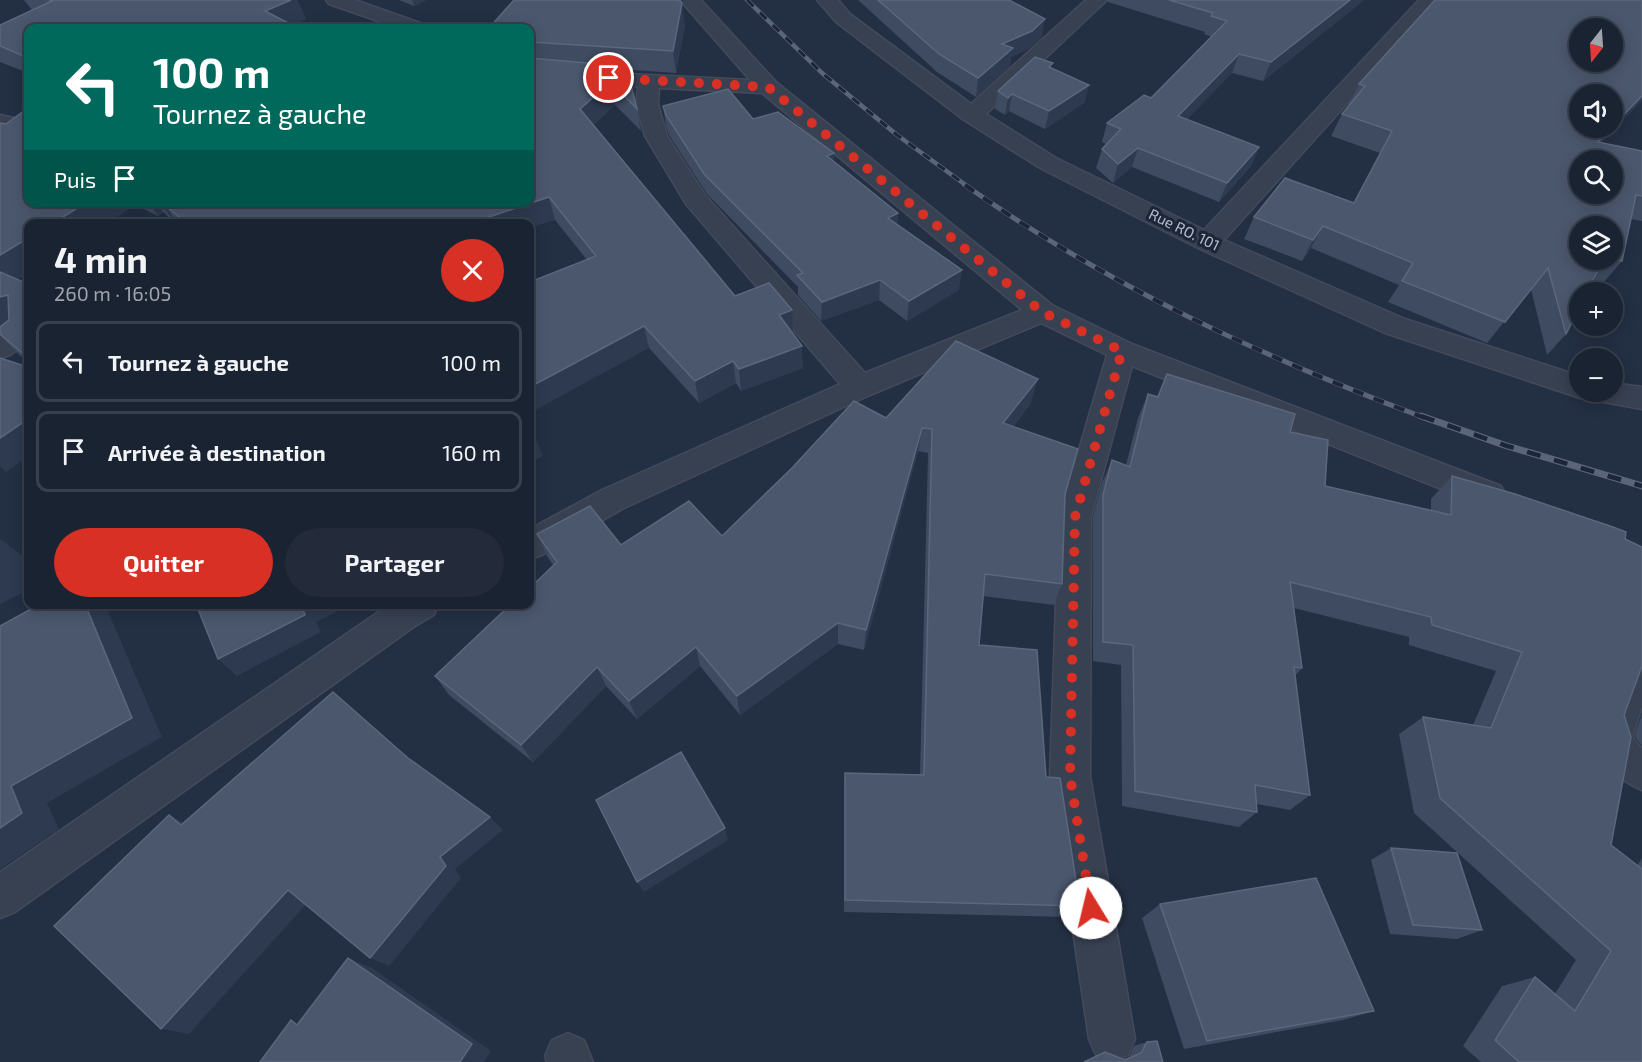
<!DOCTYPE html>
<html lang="fr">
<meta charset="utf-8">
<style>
:root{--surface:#1a2332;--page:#232b3a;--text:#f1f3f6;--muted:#9fa4ac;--line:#38404d;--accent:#d93025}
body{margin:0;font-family:"Exo 2",sans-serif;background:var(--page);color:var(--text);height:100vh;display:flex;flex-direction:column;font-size:22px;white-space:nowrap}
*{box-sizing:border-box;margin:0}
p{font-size:20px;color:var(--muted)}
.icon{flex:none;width:33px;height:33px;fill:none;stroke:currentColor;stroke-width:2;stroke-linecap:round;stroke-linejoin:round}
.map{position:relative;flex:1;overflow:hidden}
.drawer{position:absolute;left:24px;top:219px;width:510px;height:390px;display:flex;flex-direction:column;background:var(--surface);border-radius:12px;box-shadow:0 3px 15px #0003,0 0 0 2px var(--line)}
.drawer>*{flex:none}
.banner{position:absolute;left:24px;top:24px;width:510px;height:183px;border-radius:12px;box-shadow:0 3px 15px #0003,0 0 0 2px var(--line);background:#00695c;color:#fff;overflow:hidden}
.needle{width:39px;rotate:197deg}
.controls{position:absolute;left:1569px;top:18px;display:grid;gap:12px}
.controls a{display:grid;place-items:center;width:54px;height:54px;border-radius:50%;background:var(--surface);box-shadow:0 3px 15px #0003,0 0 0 2px var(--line);font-size:30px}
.pin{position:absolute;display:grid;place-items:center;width:51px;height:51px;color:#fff;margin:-26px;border:3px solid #fff;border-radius:50%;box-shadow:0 2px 6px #0007}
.me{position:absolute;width:66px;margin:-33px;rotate:351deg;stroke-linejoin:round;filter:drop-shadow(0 0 4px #0008)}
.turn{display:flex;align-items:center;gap:21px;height:126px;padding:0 30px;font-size:27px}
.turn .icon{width:78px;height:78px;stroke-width:2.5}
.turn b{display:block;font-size:42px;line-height:51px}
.then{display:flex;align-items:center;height:57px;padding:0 30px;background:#0003;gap:12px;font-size:22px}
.round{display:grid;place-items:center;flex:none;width:63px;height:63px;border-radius:32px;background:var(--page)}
.summary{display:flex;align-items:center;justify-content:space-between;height:102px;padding:0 30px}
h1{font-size:36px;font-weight:700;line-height:45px}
.action{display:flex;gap:12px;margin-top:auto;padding:12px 30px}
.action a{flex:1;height:69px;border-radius:36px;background:var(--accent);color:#fff;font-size:24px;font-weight:700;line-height:69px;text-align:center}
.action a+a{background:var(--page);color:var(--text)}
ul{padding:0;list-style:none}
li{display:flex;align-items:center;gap:18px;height:81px;margin:0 12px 9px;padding:0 18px;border:3px solid var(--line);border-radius:12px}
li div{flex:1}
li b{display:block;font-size:22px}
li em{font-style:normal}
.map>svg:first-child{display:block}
</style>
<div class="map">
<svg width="1642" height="1062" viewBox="0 0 1642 1062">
<rect width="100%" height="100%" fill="#232f43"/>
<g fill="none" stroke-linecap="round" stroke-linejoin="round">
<defs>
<g id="minor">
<polygon points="326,0 355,0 423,24 426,28 398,28 329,4"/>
<path d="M 680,0 L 701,0 L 776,82 L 1052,305 L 1132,344 L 1501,486 L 1506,495 L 1501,504 L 1490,508 L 1479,504 L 1132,366 L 1091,517 L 1090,776 L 1135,1039 L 1128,1055 L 1112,1062 L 1096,1055 L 1089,1039 L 1050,776 L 1059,517 L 1107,355 L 1041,323 L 870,395 L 624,508 L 542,555 L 530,559 L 530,529 L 602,490 L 840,384 L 686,204 L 645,136 L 636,104 L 638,87 L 621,85 L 618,80 L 621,75 L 629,74 L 750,80 ZM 659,88 L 762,93 L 1022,310 L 865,373 L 705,195 L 667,136 L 658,104 Z"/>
<polygon points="817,0 838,0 850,14 971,104 1086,0 1107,0 986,114 1056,158 1204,230 1419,0 1440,0 1224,240 1405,319 1580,376 1580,392 1612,392 1612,383 1642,387 1642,409 1592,400 1589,395 1580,398 1385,333 1198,248 1040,168 964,120 836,22"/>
<polygon points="0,115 28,121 28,135 0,129"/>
<polygon points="28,319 28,342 10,355 0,358 0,334 18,322"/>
<polygon points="390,604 439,604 434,615 415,626 15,912 0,918 0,872"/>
<path d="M 1642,639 L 1642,707 L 1633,733 L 1634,740 L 1642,748 L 1642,790 C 1616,779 1599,762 1595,733 L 1629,644 Z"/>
<polygon points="568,1033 584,1040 593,1062 547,1062 545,1056 552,1040"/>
</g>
</defs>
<use href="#minor" stroke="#424a5c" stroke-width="3"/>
<use href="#minor" fill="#384152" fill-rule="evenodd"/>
<defs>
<polyline id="rail-far2" points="747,0 822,73 897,135 967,186"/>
<path id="rail-far1" d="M 965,185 C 1107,285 1262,357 1425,418"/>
<polyline id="rail" points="1421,416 1504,445 1642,486"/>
</defs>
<use href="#rail-far2" stroke="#5a657a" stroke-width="4.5"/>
<use href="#rail-far1" stroke="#5a657a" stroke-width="5"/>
<use href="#rail" stroke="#5a657a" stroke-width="7"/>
<use href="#rail-far2" stroke="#1d2638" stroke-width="3" stroke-dasharray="9" stroke-linecap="butt"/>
<use href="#rail-far1" stroke="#1d2638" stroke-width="4" stroke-dasharray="11" stroke-linecap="butt"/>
<use href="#rail" stroke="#1d2638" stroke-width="4.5" stroke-dasharray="14" stroke-linecap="butt"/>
</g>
<g fill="#3e4b61" fill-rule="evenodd">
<polygon points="24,0 297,0 306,19 292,25 28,28 28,73 0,62 0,25 32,10"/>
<polygon points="399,0 426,0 414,6"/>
<polygon points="858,0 1009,0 1042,37 1028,49 1011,57 1010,66 976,97 937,72"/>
<polygon points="1108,0 1364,0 1263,81 1232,73 1186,120 1259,147 1251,166 1219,202 1132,167 1113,183 1096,168 1102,149 1106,144 1102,142 1107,123 1151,98 1212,37 1204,34 1205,32 1108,2"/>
<path d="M 1642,0 L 1642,100 L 1601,143 L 1642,151 L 1642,221 L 1631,219 L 1622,261 L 1603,283 L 1593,279 L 1566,334 L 1547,355 L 1531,289 L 1487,343 L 1388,302 L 1399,285 L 1311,248 L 1302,261 L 1244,239 L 1254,217 L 1354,203 L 1380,153 L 1331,136 L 1342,114 L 1349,106 L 1348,106 L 1359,84 ZM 1612,226 L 1612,260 L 1580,260 Z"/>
<polygon points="685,25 676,73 632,70 635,89 634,99 637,109 641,131 615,105 593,125 735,296 793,332 803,368 741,391 736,383 699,403 649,348 587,260 555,220 530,224 177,224 175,220 174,222 163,212 158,216 136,205 28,224 28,273 18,279 28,284 28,362 17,353 0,335 0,123 6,124 28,202 530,202 530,28"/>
<polygon points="1052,68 1085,102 1045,129 1009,111 1005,115 995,109 998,91"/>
<polygon points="663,106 753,119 834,153 834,161 898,213 897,225 959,290 907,321 879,300 821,321 798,295 798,287 707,194 669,135 666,126"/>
<polygon points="1167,374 1290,432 1325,486 1431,511 1431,499 1452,476 1625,539 1624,715 1611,845 1637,866 1642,858 1642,1062 1481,1062 1463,1046 1502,986 1535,977 1555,994 1576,960 1414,813 1399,734 1423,717 1473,725 1496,671 1409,645 1409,637 1294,608 1302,668 1295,676 1310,795 1290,810 1257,804 1257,812 1239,827 1122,806 1121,665 1093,661 1093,517 1102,483 1112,460 1126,465 1138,418 1148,394 1157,396"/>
<polygon points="1031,403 1013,427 1065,494 1062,584 1054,605 983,596 979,645 1046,777 1080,906 1069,917 844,912 844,789 845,773 920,775 928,453 918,451 864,650 838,644 740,715 700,666 637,719 606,686 533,762 449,695 435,676 553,565 547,556 537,534 621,545 722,536 886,418"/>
<polygon points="1642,714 1642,745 1636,739 1635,733"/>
<polygon points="1391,848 1482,930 1457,939 1390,934 1371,860"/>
<polygon points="1160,904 1374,1011 1343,1020 1184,1049 1142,918"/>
<polygon points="1147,1042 1163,1062 1083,1062 1105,1052 1123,1059 1129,1057 1134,1046"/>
</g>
<g fill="#2e3a50">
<polygon points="291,0 297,0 306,19 285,28 265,11"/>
<polygon points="412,0 426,0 414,6"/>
<polygon points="1350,0 1364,0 1263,81 1271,62"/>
<polygon points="682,3 685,25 676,73 673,51"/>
<polygon points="1045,19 1042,37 1028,49 1011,57 1010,66 976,97 978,78 1002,44"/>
<polygon points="1239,54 1232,73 1171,136 1178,116"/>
<polygon points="632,67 635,89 634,105 630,82"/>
<polygon points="611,82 615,105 585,132 580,109"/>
<polygon points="1089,85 1085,102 1045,129 1049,111"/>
<polygon points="1012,94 1009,111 1005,115 1008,98"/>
<polygon points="1642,96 1642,100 1584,160 1598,142"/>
<polygon points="1259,147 1251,166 1219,202 1227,183"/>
<polygon points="1138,148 1132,167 1113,183 1118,164"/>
<polygon points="834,153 834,173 827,156"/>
<polygon points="549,197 555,220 530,228 530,224 488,224 486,218"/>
<polygon points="87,202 135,202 136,205 106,224 52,224"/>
<polygon points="148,202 156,202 163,212 158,216"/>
<polygon points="161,202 198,202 164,204 175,220 174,222"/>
<polygon points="898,213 897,233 888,218"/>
<polygon points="1323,226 1311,248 1302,261 1313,240"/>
<polygon points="28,238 28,273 4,288 0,283 0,255"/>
<polygon points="962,270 959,290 907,321 909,301"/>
<polygon points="880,280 879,300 821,321 822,302"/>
<polygon points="8,295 28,316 0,331 0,297"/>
<polygon points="792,310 793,332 780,337 779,315"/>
<polygon points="644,326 649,348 530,413 530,387"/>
<polygon points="802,346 803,368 741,391 739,369"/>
<polygon points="733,361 736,383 699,403 695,381"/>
<polygon points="1038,379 1031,403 997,447 1003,423"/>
<polygon points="28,419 28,456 6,472 0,466 0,438"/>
<polygon points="922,428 918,451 864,650 866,630"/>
<polygon points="534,435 543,456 530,463 530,437"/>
<polygon points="0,539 23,556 28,575 28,590 0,604"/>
<polygon points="85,604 103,604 106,607 162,737 47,803 59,829 0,869 0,828 11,786"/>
<polygon points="301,604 352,604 316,622 321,632 237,676 218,659"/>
<polygon points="838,623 838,644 740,715 737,696"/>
<polygon points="696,647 700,666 637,719 629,701"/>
<polygon points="597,667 606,686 533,762 521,745"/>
<polygon points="169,815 194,828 181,825"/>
<polygon points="490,817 503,830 455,869 461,878 389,966 370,958 440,857"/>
<polygon points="725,828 728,840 644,892 637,882"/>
<polygon points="288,890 309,901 189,1034 161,1029"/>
<polygon points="348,958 372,968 491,1051 484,1062 460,1062"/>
</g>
<g fill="#4b576d" stroke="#5b677c" stroke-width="1.5" fill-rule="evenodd">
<polygon points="49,0 291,0 265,11 298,28 28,28 28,58 0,46 0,25 52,1"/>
<polygon points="514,0 679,0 682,3 673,51 530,42 530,28 489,28"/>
<polygon points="878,0 1009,0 1045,19 1032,31 1002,44 1013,48 978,78 939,54"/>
<polygon points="1169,0 1350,0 1271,62 1239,54 1178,116 1259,147 1227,183 1138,148 1118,164 1102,149 1121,129 1107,123 1144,95 1151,98 1227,21 1211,16 1213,13"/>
<path d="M 1435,0 L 1642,0 L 1642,96 L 1612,127 L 1612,94 L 1580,94 L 1580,128 L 1612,128 L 1598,142 L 1642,151 L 1642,196 L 1636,195 L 1622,261 L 1612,258 L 1612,226 L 1580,226 L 1580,260 L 1603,260 L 1587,292 L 1580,292 L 1580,307 L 1566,334 L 1548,268 L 1505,322 L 1402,281 L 1413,263 L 1323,226 L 1313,240 L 1254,217 L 1285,178 L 1354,203 L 1392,131 L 1342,114 L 1365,86 L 1359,84 ZM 1580,28 L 1612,28 L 1612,62 L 1580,62 ZM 1580,160 L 1612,160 L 1612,194 L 1580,194 Z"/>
<polygon points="1035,57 1053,63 1049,67 1089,85 1049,111 1012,94 1008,98 998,91"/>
<polygon points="530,58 632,67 630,82 637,109 611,82 580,109 735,296 769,283 792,310 779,315 802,346 739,369 733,361 695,381 644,326 530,387 530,282 596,256 549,197 486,218 489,224 187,224 164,204 193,202 530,202"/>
<polygon points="728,89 753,119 778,112 834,153 827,156 898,213 888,218 962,270 909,301 880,280 822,302 797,275 803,273 704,174 666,115 663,106"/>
<polygon points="28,108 28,202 87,202 52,224 28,224 28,238 0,255 0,123 6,124"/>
<polygon points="0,272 28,284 28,358 0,334 0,327 9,320 8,295 0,297"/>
<polygon points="956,341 1038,379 1003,423 1078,449 1065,494 1062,584 985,574 979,645 1037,650 1046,777 1060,778 1080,906 845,900 845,773 924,775 932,429 922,428 866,630 838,623 737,696 696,647 629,701 597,667 521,745 435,676 511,604 530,604 530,588 557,562 537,534 590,506 621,545 689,501 722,536 792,468 854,401 886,418"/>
<polygon points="0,358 28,367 28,419 0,438"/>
<polygon points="1167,374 1295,414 1290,432 1328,440 1325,486 1451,515 1452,476 1515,494 1613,527 1626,532 1625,539 1642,547 1642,666 1624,715 1631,737 1611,845 1642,869 1642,1062 1519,1062 1495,1040 1535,977 1575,1011 1611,951 1440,798 1423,717 1491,728 1522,652 1432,625 1431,617 1290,582 1302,668 1294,667 1310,795 1255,785 1257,812 1135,791 1133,645 1103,642 1103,495 1112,460 1130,467 1148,394 1158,397"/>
<polygon points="530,429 534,435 530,437"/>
<polygon points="40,604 85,604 132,718 11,786 22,813 0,828 0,626"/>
<polygon points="196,604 301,604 305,615 218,659"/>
<polygon points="333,692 408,758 490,817 440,857 446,866 370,958 288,890 161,1029 54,926 169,815 181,825"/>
<polygon points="681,752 725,828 637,882 596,800"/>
<polygon points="1391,848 1457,853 1482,930 1413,925"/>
<polygon points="1316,878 1374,1011 1207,1041 1160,904"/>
<polygon points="348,958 472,1044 460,1062 260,1062 291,1020 297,1025"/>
<polygon points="1157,1041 1163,1062 1084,1062 1105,1052 1125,1060 1141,1053 1147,1042"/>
</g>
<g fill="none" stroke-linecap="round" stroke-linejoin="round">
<polyline stroke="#d93025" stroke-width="10" stroke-dasharray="0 18" points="609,78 768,87 1042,312 1122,351 1075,517 1070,776 1091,908"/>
</g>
<g text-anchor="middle" stroke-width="6" stroke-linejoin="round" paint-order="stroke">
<g font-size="15" fill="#b5bccc" stroke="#1d2638">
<text transform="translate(1184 230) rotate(26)" y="5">Rue RO. 101</text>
</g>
</g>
</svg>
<div class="controls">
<a><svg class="needle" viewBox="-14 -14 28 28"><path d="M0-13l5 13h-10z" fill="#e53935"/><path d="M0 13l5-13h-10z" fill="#9fa4ac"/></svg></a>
<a><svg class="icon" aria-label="sound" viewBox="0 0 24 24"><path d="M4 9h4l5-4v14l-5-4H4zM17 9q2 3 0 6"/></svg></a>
<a><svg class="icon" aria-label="search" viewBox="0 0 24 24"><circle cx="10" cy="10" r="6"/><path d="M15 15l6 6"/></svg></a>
<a><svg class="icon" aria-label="layers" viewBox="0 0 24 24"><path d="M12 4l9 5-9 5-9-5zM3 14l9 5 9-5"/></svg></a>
<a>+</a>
<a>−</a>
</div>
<div class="pin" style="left:609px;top:78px;background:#d93025"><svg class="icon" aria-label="arrive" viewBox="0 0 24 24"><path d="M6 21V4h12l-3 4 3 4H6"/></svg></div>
<svg class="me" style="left:1091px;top:908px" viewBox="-20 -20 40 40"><circle r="19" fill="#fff"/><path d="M0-13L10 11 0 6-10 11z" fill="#d93025"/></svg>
<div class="banner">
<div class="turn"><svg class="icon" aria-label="left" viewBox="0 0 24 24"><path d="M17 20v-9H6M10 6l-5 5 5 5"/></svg><div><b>100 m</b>Tournez à gauche</div></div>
<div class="then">Puis<svg class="icon" aria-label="arrive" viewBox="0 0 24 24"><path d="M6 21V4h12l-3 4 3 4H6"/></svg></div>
</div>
<section class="drawer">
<div class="summary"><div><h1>4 min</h1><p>260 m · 16:05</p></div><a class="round" style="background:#d93025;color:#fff"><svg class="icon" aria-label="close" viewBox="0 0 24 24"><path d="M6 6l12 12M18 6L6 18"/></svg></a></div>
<ul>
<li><svg class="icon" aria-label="left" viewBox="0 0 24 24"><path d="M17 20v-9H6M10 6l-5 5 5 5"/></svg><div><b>Tournez à gauche</b></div><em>100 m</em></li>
<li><svg class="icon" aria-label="arrive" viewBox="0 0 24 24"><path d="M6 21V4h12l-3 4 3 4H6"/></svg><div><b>Arrivée à destination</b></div><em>160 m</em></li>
</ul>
<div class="action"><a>Quitter</a><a>Partager</a></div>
</section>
</div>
